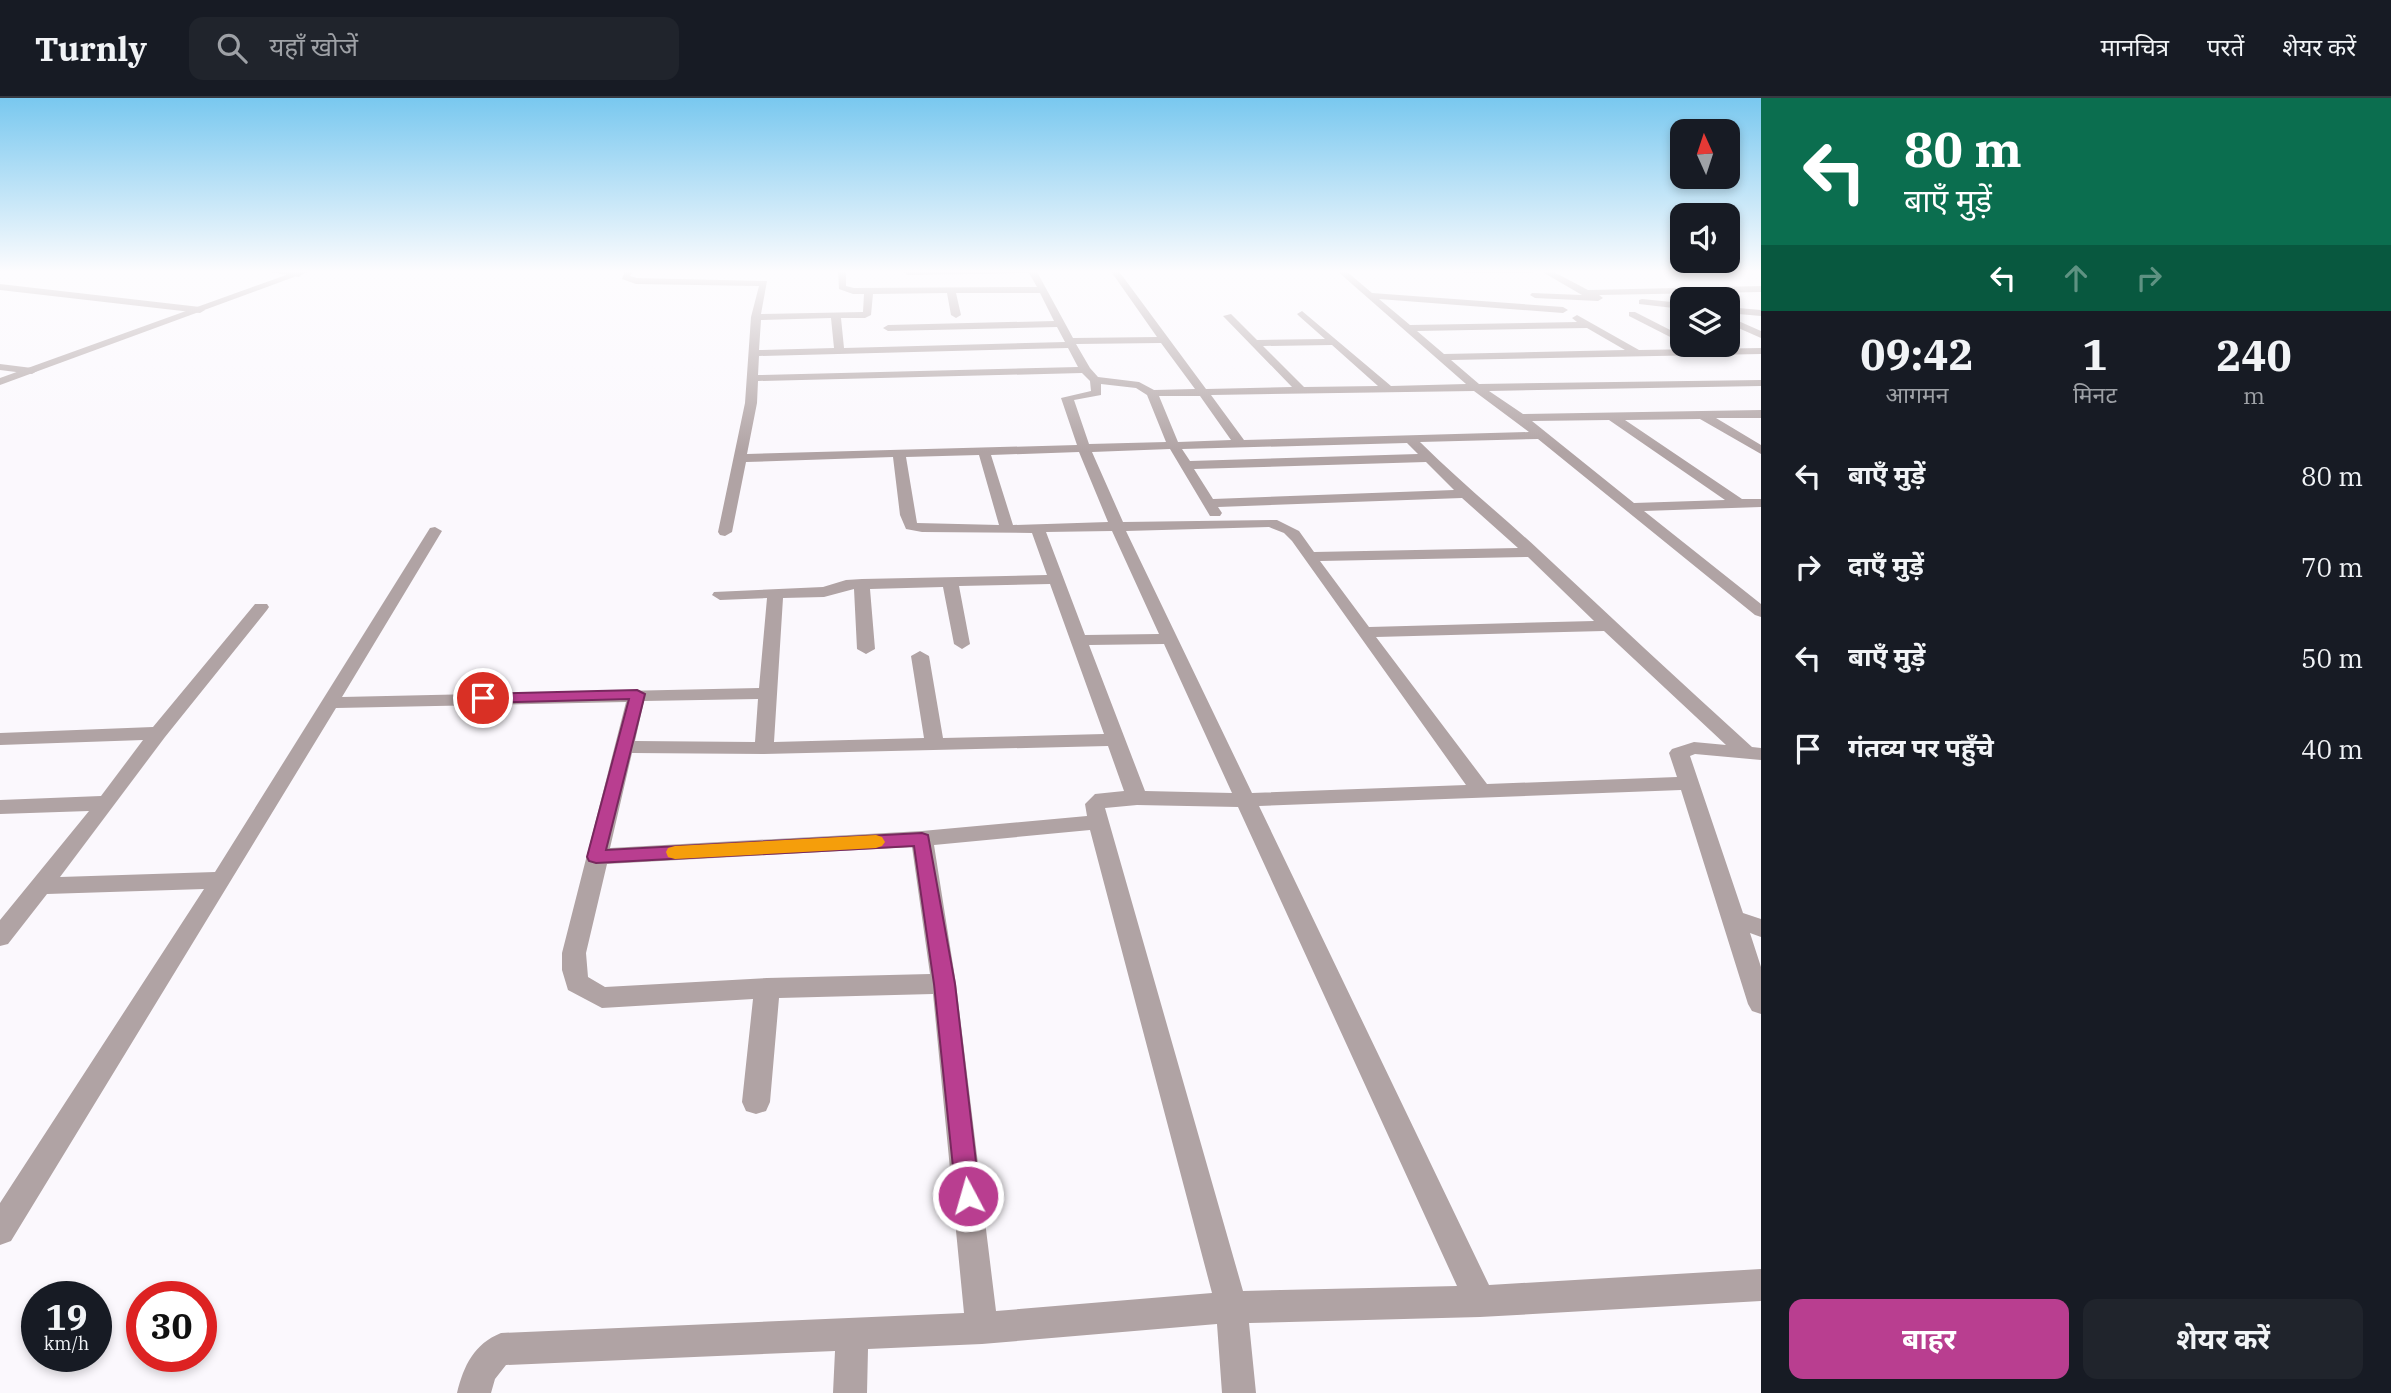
<!DOCTYPE html>
<html lang="hi">
<meta charset="utf-8">
<style>
:root{--surface:#171b24;--page:#20242c;--text:#f1f3f6;--muted:#9ea1a6;--line:#363941;--accent:#b93e90}
body{margin:0;font-family:"IBM Plex Serif","Noto Sans Devanagari",serif;background:var(--page);color:var(--text);height:100vh;display:flex;flex-direction:column;font-size:26px;white-space:nowrap}
*{box-sizing:border-box;margin:0}
p{font-size:23px;color:var(--muted)}
.icon{flex:none;width:38px;height:38px;fill:none;stroke:currentColor;stroke-width:2;stroke-linecap:round;stroke-linejoin:round}
.map{position:relative;flex:1;overflow:hidden}
.side{display:flex;flex-direction:column;background:var(--surface);width:630px}
.side>*{flex:none}
.guide{background:#0b6e4f;color:#fff;overflow:hidden}
.needle{width:46px;rotate:357deg}
.tools{position:absolute;left:1670px;top:21px;display:grid;gap:14px}
.tools a{display:grid;place-items:center;width:70px;height:70px;border-radius:14px;background:var(--surface);box-shadow:0 4px 10px #0003;font-size:35px}
.speed{position:absolute;left:21px;top:1183px;display:flex;gap:14px;font-size:35px;font-weight:700;text-align:center}
.speed>*{display:grid;place-content:center;width:91px;height:91px;border-radius:50%;background:var(--surface);box-shadow:0 4px 10px #0003;line-height:1}
.speed small{font-size:18px;font-weight:400}
.speed .limit{border:10px solid #d22;background:#fff;color:#111}
.pin{position:absolute;display:grid;place-items:center;width:60px;height:60px;color:#fff;margin:-30px;border:4px solid #fff;border-radius:50%;box-shadow:0 2px 7px #0007}
.me{position:absolute;width:77px;margin:-38px;rotate:354deg;stroke-linejoin:round;filter:drop-shadow(0 0 5px #0008)}
.turn{display:flex;align-items:center;gap:24px;height:147px;padding:0 28px;font-size:32px}
.turn .icon{width:91px;height:91px;stroke-width:2.5}
.turn b{display:block;font-size:49px;line-height:60px}
.lanes{display:flex;align-items:center;height:66px;padding:0 28px;background:#0003;justify-content:center;gap:35px;direction:ltr}
.lanes .off{opacity:.35}
.eta{display:flex;justify-content:space-evenly;align-items:center;height:119px;text-align:center}
.eta b{font-size:42px;font-weight:700;line-height:49px}
.cta{display:flex;gap:14px;margin-top:auto;padding:14px 28px}
.cta a{flex:1;height:80px;border-radius:14px;background:var(--accent);color:#fff;font-size:28px;font-weight:700;line-height:80px;text-align:center}
.cta a+a{background:var(--page);color:var(--text)}
ul{padding:0;list-style:none}
li{display:flex;align-items:center;gap:21px;height:91px;padding:0 28px}
li div{flex:1}
li b{display:block;font-size:26px}
li em{font-style:normal}
header{display:flex;align-items:center;gap:42px;box-sizing:border-box;height:98px;padding:0 35px;background:var(--surface);border-bottom:2px solid var(--line)}
header strong{font-size:33px}
nav{display:flex;gap:38px;margin-inline-start:auto;font-size:24px}
.search{width:490px;height:63px;background:var(--page);display:flex;align-items:center;gap:18px;box-sizing:border-box;padding:0 24px;border-radius:14px;color:var(--muted);font-size:26px}
main{display:flex;flex:1;min-height:0}
.map>svg:first-child{display:block}
</style>
<header>
<strong>Turnly</strong>
<div class="search"><svg class="icon" aria-label="search" viewBox="0 0 24 24"><circle cx="10" cy="10" r="6"/><path d="M15 15l6 6"/></svg>यहाँ खोजें</div>
<nav><a>मानचित्र</a><a>परतें</a><a>शेयर करें</a></nav>
</header>
<main>
<div class="map">
<svg width="1761" height="1295" viewBox="0 0 1761 1295">
<rect width="100%" height="100%" fill="#fbf8fd"/>
<g fill="none" stroke-linecap="round" stroke-linejoin="round">
<g fill="#b0a3a4" fill-rule="evenodd">
<polygon points="260,172 289,172 303,176 299,179"/>
<path d="M 625,172 L 634,172 L 630,178 L 637,180 L 767,183 L 761,216 L 863,214 L 864,196 L 853,196 L 839,191 L 838,172 L 846,172 L 846,188 L 854,190 L 1037,189 L 1029,175 L 908,177 L 904,174 L 1036,172 L 1073,240 L 1157,239 L 1110,172 L 1118,172 L 1206,291 L 1292,289 L 1223,218 L 1231,216 L 1257,242 L 1325,241 L 1299,218 L 1297,216 L 1302,213 L 1391,288 L 1466,286 L 1336,172 L 1345,172 L 1372,195 L 1563,209 L 1568,212 L 1563,215 L 1379,201 L 1410,227 L 1577,224 L 1572,220 L 1577,217 L 1639,252 L 1761,250 L 1761,256 L 1451,262 L 1479,286 L 1761,282 L 1761,288 L 1489,293 L 1523,316 L 1761,312 L 1761,320 L 1716,320 L 1761,347 L 1761,356 L 1700,321 L 1625,322 L 1742,401 L 1761,401 L 1761,409 L 1644,413 L 1761,506 L 1761,519 L 1755,517 L 1538,341 L 1420,344 C 1458,382 1500,416 1539,452 C 1610,518 1680,584 1752,649 L 1761,650 L 1761,662 L 1695,656 L 1690,658 L 1743,815 L 1761,821 L 1761,839 L 1750,835 L 1761,869 L 1761,916 L 1752,913 L 1748,906 L 1681,692 L 1259,708 L 1489,1187 L 1761,1171 L 1761,1203 L 1480,1219 L 1249,1225 L 1256,1295 L 1222,1295 L 1217,1226 L 982,1246 L 868,1251 L 867,1295 L 833,1295 L 835,1253 L 506,1267 L 495,1281 L 491,1295 L 457,1295 C 464,1267 474,1246 501,1235 L 964,1215 L 933,896 L 779,900 L 770,1004 L 766,1013 L 756,1016 L 746,1013 L 742,1004 L 753,901 L 602,910 L 568,892 L 562,872 L 562,855 L 626,604 L 336,610 L 11,1143 L 0,1147 L 0,1105 L 204,791 L 47,796 L 8,846 L 0,848 L 0,822 L 89,713 L 0,716 L 0,702 L 101,698 L 143,642 L 0,647 L 0,635 L 153,629 L 255,506 L 267,506 L 269,509 L 267,512 L 165,639 L 60,779 L 215,774 L 430,430 L 435,429 L 442,433 L 342,599 L 759,590 L 767,500 L 720,502 L 712,497 L 714,494 L 823,489 L 846,482 L 862,481 L 1047,477 L 1032,435 L 922,434 L 906,431 L 900,417 L 893,359 L 746,364 L 732,434 L 725,438 L 720,437 L 718,434 L 745,305 L 751,219 L 759,188 L 636,186 L 622,181 ZM 947,195 L 951,217 L 956,220 L 961,217 L 956,195 L 1040,195 L 1054,223 L 888,227 L 883,230 L 888,233 L 1057,229 L 1065,244 L 844,250 L 841,220 L 865,220 L 871,217 L 873,196 ZM 831,220 L 834,250 L 759,252 L 761,222 ZM 1587,230 L 1625,252 L 1444,256 L 1417,233 ZM 1161,245 L 1195,291 L 1154,292 L 1139,284 L 1098,279 L 1090,270 L 1076,246 ZM 1332,247 L 1378,288 L 1304,289 L 1263,248 ZM 1068,250 L 1078,269 L 758,277 L 759,258 ZM 1082,275 L 1090,283 L 1091,293 L 1061,300 L 1077,347 L 747,356 L 757,305 L 758,283 ZM 1101,286 L 1136,290 L 1147,297 L 1166,344 L 1089,346 L 1074,302 L 1101,297 ZM 1474,293 L 1529,334 L 1244,342 L 1211,297 ZM 1159,298 L 1200,298 L 1231,342 L 1178,344 ZM 1609,322 L 1725,402 L 1634,405 L 1532,323 ZM 1407,345 L 1418,356 L 1190,363 L 1182,351 ZM 1170,351 L 1210,418 L 1220,418 L 1222,415 L 1218,409 L 1462,400 L 1518,450 L 1314,454 L 1299,433 L 1277,422 L 1123,424 L 1092,354 ZM 1079,354 L 1108,424 L 1013,427 L 991,357 ZM 979,357 L 999,427 L 917,425 L 906,359 ZM 1426,364 L 1454,392 L 1213,401 L 1194,371 ZM 1269,429 L 1284,435 L 1292,443 L 1466,687 L 1252,695 L 1126,433 ZM 1112,433 L 1159,536 L 1085,537 L 1046,434 ZM 1528,459 L 1594,523 L 1369,529 L 1320,463 ZM 1050,486 L 1104,636 L 943,640 L 929,558 L 920,553 L 911,558 L 924,640 L 774,644 L 783,500 L 824,499 L 854,491 L 857,551 L 866,556 L 875,551 L 870,491 L 943,489 L 954,546 L 962,551 L 970,546 L 959,488 ZM 1604,533 L 1726,647 L 1694,644 L 1672,651 L 1669,655 L 1677,679 L 1487,686 L 1376,539 ZM 1164,546 L 1232,695 L 1145,693 L 1089,547 ZM 758,601 L 755,644 L 635,643 L 644,603 ZM 1108,648 L 1124,693 L 1095,696 L 1085,706 L 1087,718 L 922,733 L 610,750 L 632,655 L 764,656 ZM 1137,707 L 1238,709 L 1457,1188 L 1243,1193 L 1105,710 ZM 1090,732 L 1212,1195 L 996,1213 L 956,886 L 934,747 ZM 912,749 L 930,876 L 767,880 L 605,889 L 588,879 L 586,855 L 607,766 Z"/>
<polygon points="1461,172 1537,172 1533,175 1465,175"/>
<polygon points="1539,172 1550,172 1588,192 1761,188 1761,194 1599,197 1603,200 1598,203 1535,200 1530,197 1532,195 1582,197"/>
<polygon points="0,186 200,209 205,212 200,215 0,192"/>
<polygon points="1642,201 1682,205 1682,211 1639,206 1639,202"/>
<polygon points="1727,209 1761,212 1761,218 1727,215"/>
<polygon points="1629,214 1635,214 1682,238 1682,245 1629,218"/>
<polygon points="1727,218 1761,233 1761,240 1727,225"/>
<polygon points="0,266 32,270 37,273 32,276 0,272"/>
</g>
<polygon fill="#b0a3a4" fill-rule="evenodd" points="300,172 313,172 0,287 0,280"/>
</g>
<linearGradient id="sky" x2="0" y2="1"><stop stop-color="#79c8ef"/><stop offset="0.49" stop-color="#fdfcfe"/><stop offset="1" stop-color="#fdfcfe" stop-opacity="0"/></linearGradient>
<rect width="1761" height="354" fill="url(#sky)"/>
<polygon fill="#b93e90" stroke="#78285e" stroke-width="2" points="637,592 645,596 606,752 922,735 928,737 955,886 980,1098 976,1106 968,1110 959,1106 956,1098 934,886 914,748 596,765 589,763 587,759 629,601 483,605 475,600 483,596"/>
<polygon fill="#f59e0b" points="876,737 882,739 885,744 882,748 876,750 675,761 668,759 666,754 668,750 675,748"/>
</svg>
<div class="tools">
<a><svg class="needle" viewBox="-14 -14 28 28"><path d="M0-13l5 13h-10z" fill="#e53935"/><path d="M0 13l5-13h-10z" fill="#9ea1a6"/></svg></a>
<a><svg class="icon" aria-label="sound" viewBox="0 0 24 24"><path d="M4 9h4l5-4v14l-5-4H4zM17 9q2 3 0 6"/></svg></a>
<a><svg class="icon" aria-label="layers" viewBox="0 0 24 24"><path d="M12 4l9 5-9 5-9-5zM3 14l9 5 9-5"/></svg></a>
</div>
<div class="speed"><div>19<small>km/h</small></div><div class="limit">30</div></div>
<div class="pin" style="left:483px;top:600px;background:#d93025"><svg class="icon" aria-label="arrive" viewBox="0 0 24 24"><path d="M6 21V4h12l-3 4 3 4H6"/></svg></div>
<svg class="me" style="left:968px;top:1098px" viewBox="-20 -20 40 40"><circle r="17" fill="#b93e90" stroke="#fff" stroke-width="3"/><path d="M0-11L8 9 0 5-8 9z" fill="#fff"/></svg>
</div>
<section class="side">
<div class="guide">
<div class="turn"><svg class="icon" aria-label="left" viewBox="0 0 24 24"><path d="M17 20v-9H6M10 6l-5 5 5 5"/></svg><div><b>80 m</b>बाएँ मुड़ें</div></div>
<div class="lanes"><svg class="icon" aria-label="left" viewBox="0 0 24 24"><path d="M17 20v-9H6M10 6l-5 5 5 5"/></svg><svg class="icon off" aria-label="ahead" viewBox="0 0 24 24"><path d="M12 20V5M6 11l6-6 6 6"/></svg><svg class="icon off" aria-label="right" viewBox="0 0 24 24"><path d="M7 20v-9h11M14 6l5 5-5 5"/></svg></div>
</div>
<div class="eta">
<div><b>09:42</b><p>आगमन</p></div>
<div><b>1</b><p>मिनट</p></div>
<div><b>240</b><p>m</p></div>
</div>
<ul>
<li><svg class="icon" aria-label="left" viewBox="0 0 24 24"><path d="M17 20v-9H6M10 6l-5 5 5 5"/></svg><div><b>बाएँ मुड़ें</b></div><em>80 m</em></li>
<li><svg class="icon" aria-label="right" viewBox="0 0 24 24"><path d="M7 20v-9h11M14 6l5 5-5 5"/></svg><div><b>दाएँ मुड़ें</b></div><em>70 m</em></li>
<li><svg class="icon" aria-label="left" viewBox="0 0 24 24"><path d="M17 20v-9H6M10 6l-5 5 5 5"/></svg><div><b>बाएँ मुड़ें</b></div><em>50 m</em></li>
<li><svg class="icon" aria-label="arrive" viewBox="0 0 24 24"><path d="M6 21V4h12l-3 4 3 4H6"/></svg><div><b>गंतव्य पर पहुँचे</b></div><em>40 m</em></li>
</ul>
<div class="cta"><a>बाहर</a><a>शेयर करें</a></div>
</section>
</main>
